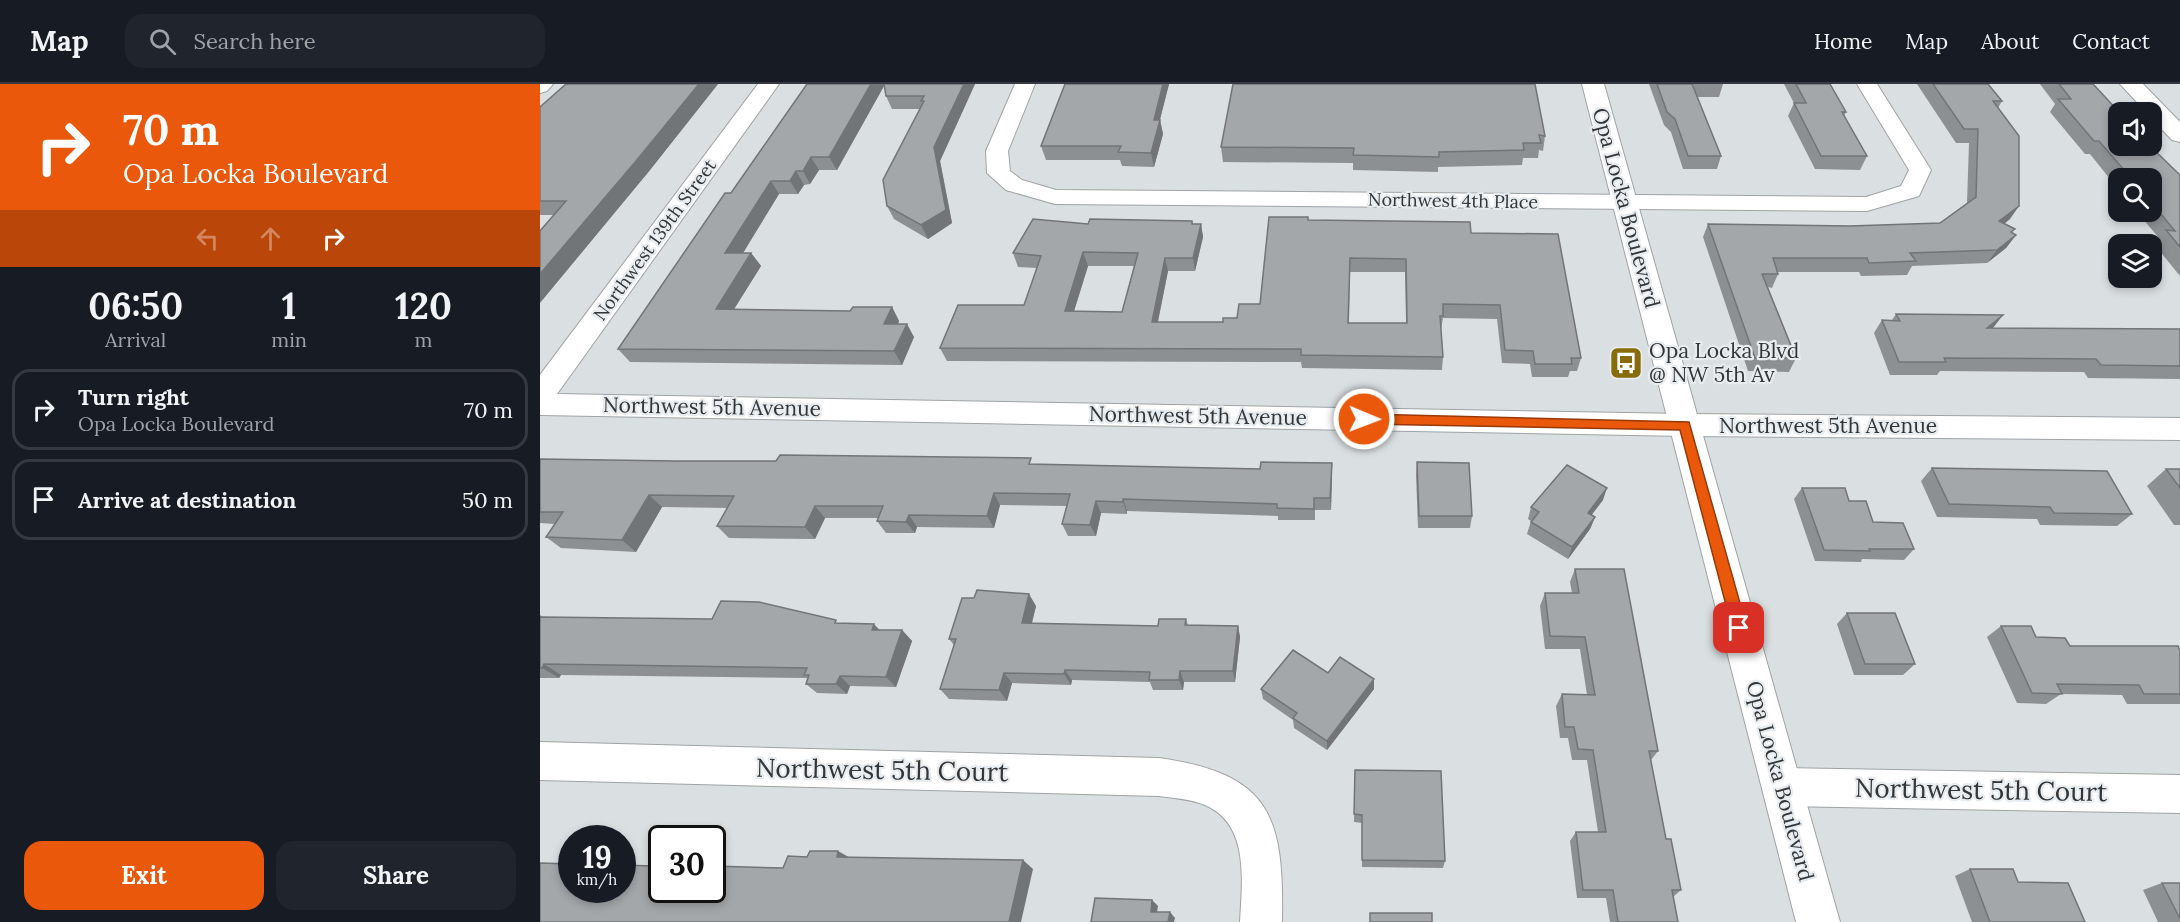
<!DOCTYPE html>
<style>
:root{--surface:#171b24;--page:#20242c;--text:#f1f3f6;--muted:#9ea1a6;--line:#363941;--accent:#ea580c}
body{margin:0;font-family:Lora,serif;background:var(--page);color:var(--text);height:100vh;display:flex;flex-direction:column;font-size:22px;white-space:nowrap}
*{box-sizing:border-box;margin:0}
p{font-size:20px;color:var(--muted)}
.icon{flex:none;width:33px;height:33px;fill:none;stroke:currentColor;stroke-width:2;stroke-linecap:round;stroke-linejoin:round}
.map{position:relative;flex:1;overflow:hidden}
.panel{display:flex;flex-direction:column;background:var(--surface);width:540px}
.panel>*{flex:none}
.guide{background:#ea580c;color:#fff;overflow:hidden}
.controls{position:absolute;left:1568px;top:18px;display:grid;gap:12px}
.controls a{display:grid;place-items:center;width:54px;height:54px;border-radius:12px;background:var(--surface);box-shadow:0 3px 9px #0003;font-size:30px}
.speed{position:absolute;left:18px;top:741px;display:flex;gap:12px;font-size:30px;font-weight:700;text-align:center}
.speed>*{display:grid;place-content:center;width:78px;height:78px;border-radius:50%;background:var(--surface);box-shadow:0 3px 9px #0003;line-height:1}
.speed small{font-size:15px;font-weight:400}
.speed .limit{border:3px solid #111;border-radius:9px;background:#fff;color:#111}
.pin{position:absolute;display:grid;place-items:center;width:51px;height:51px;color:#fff;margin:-26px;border-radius:12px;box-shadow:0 3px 9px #0006}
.me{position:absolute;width:66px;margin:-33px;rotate:91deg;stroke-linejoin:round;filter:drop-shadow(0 0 4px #0008)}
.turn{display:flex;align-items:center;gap:21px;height:126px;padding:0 24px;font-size:27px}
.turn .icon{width:78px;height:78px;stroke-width:2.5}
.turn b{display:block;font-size:42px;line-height:51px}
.lanes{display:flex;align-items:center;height:57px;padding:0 24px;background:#0003;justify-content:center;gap:30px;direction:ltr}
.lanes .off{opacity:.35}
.eta{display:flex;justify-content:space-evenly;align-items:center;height:102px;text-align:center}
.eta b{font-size:36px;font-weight:700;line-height:42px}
.button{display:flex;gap:12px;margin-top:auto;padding:12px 24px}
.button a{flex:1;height:69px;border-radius:18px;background:var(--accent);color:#fff;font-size:24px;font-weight:700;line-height:69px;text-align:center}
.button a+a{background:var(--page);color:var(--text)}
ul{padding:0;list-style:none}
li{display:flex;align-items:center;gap:18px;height:81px;margin:0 12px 9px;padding:0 12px;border:3px solid var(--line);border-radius:18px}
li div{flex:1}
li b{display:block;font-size:22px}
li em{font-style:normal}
header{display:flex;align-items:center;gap:36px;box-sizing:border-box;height:84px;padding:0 30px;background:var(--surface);border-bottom:2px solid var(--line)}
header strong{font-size:28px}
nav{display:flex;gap:33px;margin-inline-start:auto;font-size:21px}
.search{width:420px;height:54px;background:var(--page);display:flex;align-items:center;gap:15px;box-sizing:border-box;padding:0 21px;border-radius:18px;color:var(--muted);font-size:22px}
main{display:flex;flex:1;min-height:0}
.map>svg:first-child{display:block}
</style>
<header>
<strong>Map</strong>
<div class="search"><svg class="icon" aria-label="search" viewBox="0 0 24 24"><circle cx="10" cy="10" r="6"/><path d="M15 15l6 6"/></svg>Search here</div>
<nav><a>Home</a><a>Map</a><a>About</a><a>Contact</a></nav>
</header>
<main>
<section class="panel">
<div class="guide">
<div class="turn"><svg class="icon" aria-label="right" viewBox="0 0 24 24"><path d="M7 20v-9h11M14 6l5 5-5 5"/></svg><div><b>70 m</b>Opa Locka Boulevard</div></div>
<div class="lanes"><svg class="icon off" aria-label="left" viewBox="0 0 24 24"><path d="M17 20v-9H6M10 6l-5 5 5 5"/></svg><svg class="icon off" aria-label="ahead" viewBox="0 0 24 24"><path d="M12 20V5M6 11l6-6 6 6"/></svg><svg class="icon" aria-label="right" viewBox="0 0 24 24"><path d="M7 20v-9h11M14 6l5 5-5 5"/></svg></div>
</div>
<div class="eta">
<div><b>06:50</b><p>Arrival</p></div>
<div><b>1</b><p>min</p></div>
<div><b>120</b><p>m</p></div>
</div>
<ul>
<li><svg class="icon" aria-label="right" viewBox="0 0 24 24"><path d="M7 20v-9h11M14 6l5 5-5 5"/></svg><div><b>Turn right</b><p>Opa Locka Boulevard</p></div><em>70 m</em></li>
<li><svg class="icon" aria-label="arrive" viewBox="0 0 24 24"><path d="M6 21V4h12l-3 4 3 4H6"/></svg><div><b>Arrive at destination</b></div><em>50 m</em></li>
</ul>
<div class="button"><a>Exit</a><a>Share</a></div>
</section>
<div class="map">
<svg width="1640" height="838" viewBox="0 0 1640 838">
<rect width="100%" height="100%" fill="#dadfe2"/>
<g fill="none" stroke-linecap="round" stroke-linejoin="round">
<defs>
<g id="street">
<polygon points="0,0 13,0 7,7 0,9"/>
<polygon points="218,0 239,0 17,310 1145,330 1640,334 1640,356 1145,352 0,331 0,291"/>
<polygon points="475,0 495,0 468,67 470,87 482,96 516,106 1326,113 1361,102 1369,86 1317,0 1337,0 1391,86 1379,112 1327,127 515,120 466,106 447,89 446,67"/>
<path d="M 0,658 L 619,674 C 731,690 744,732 742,838 L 700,838 C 702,798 710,740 665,721 C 650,715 634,714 619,712 L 0,696 Z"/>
<polygon points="1242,684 1640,691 1640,729 1242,722 1228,717 1223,703 1228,689"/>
</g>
<g id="secondary">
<polygon points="1042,0 1064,0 1300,838 1256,838"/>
<polygon points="1580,0 1603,0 1640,38 1640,58 1632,56 1611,34 1611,28 1606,28"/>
</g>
</defs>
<use href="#street" stroke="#9fa3a6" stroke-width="2"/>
<use href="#secondary" stroke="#9fa3a6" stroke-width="2"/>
<use href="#street" fill="#fff" fill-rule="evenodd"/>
<use href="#secondary" fill="#fff" fill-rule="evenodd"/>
</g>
<g fill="#8c9092" fill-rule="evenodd">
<polygon points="26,0 178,0 106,91 14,131 0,131 0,23"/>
<polygon points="267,0 435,0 400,77 412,139 388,155 354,135 347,122 380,25 352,25 346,12 344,2 297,86 279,86 270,100 264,101 258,110 239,110 203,169 211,169 221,182 194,225 310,227 352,223 359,237 358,240 374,253 362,281 90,278 78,265 191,109"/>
<polygon points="525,0 629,0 620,36 623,50 614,83 582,82 580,76 506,76 501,62"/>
<polygon points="1109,0 1183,0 1179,13 1157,13 1181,72 1177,85 1143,85 1131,48 1124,41"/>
<polygon points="1244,0 1290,0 1306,28 1304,32 1327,72 1320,86 1275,85 1248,32 1254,19"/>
<polygon points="1377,0 1448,0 1462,17 1458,24 1470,135 1464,140 1472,149 1476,151 1466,164 1447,179 1372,182 1367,191 1321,192 1319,188 1238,188 1238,190 1232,204 1228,203 1256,274 1249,288 1208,287 1163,153 1168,140 1310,142 1400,139 1427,119 1429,59 1416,59"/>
<polygon points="1500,0 1553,0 1578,62 1640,91 1640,192 1614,160 1619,154 1597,128 1611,128 1611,94 1578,94 1578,105 1550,70 1545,70 1510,28 1515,20"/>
<polygon points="1005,52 1003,67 999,66 998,74 983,74 982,81 898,83 898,88 813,86 813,79 683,78 681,63"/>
<path d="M 768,136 L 931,149 L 1041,274 L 1037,287 L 1030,287 L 1028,293 L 992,293 L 990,280 L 962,279 L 957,235 L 903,234 L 901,245 L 903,273 L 902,286 L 762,284 L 761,278 L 407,277 L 400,264 L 484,221 L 497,184 L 478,183 L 473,169 L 548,140 L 652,137 L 653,140 L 661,140 L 663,153 L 655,187 L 628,187 L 618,238 L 683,238 L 697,234 L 720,220 ZM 548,182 L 594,182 L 582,228 L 534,227 ZM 810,188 L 865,188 L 866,239 L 809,239 Z"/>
<polygon points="1356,230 1453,244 1640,245 1640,295 1548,294 1544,288 1400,287 1397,291 1350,291 1334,249 1342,236 1352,236"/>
<polygon points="0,375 135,377 494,380 720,385 792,379 791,426 775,426 775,436 738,436 738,432 587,427 587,430 561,429 556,452 528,452 522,440 527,422 460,421 454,444 377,443 375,449 346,449 337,437 338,434 285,434 275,455 189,454 177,442 187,424 122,423 96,468 21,464 6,453 15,440 0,439"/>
<polygon points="877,378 932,432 930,444 878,444 876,391"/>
<polygon points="1392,384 1592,430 1577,442 1500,441 1497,435 1397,433 1381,397"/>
<polygon points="1626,385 1640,385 1640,441 1634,441 1607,402"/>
<polygon points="1262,404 1309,417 1333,438 1374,465 1364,476 1322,475 1321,478 1275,477 1254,415"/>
<polygon points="1063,416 1051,431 1055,433 1050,445 1028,475 987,450 991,437 988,435 991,423"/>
<polygon points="1035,485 1118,667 1111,676 1126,755 1141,806 1133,813 1138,838 1070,838 1066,814 1037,814 1030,757 1036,748 1058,748 1047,676 1032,676 1028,654 1020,654 1016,622 1022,610 1047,611 1040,565 1005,565 1000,522 1005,509 1032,509 1030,498"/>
<polygon points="496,522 492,539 618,542 646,535 648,541 698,542 700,553 695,598 644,598 643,606 613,606 610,598 532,596 531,601 472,599 467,617 409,615 400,605 414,561 409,555"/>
<polygon points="1307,529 1375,580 1363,591 1314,591 1297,540"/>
<polygon points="0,531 3,533 300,539 339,546 362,546 372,557 356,603 310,602 307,610 277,609 266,600 267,594 21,591 19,594 0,594"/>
<polygon points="1461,542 1496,553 1530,562 1640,567 1640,620 1587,620 1582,611 1521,610 1506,620 1477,619 1447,553"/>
<polygon points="788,589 834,595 834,605 787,666 754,644 753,636 723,615 721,605"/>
<polygon points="815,686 905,777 903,784 822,783 822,739 814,738"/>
<polygon points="1430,785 1478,798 1545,838 1432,838 1415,792"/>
<polygon points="1622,799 1640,799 1640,838 1618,838 1603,806"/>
</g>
<g fill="#727577">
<polygon points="159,0 178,0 106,91 0,219 0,190"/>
<polygon points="331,0 345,0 297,86 289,73"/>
<polygon points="424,0 435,0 400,77 412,139 388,155 381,141 394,63"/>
<polygon points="623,0 629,0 616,50 614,36"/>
<polygon points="620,36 623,50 614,83 611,69"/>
<polygon points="271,73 279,86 270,100 263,87"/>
<polygon points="256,87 264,101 258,110 250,97"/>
<polygon points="231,97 239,110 195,182 185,169"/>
<polygon points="1479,122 1470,135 1449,151 1459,137"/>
<polygon points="661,140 663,153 655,187 653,174"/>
<polygon points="1476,151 1466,164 1447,179 1457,166"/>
<polygon points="543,168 548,182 530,240 525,227"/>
<polygon points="211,169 221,182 186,238 176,225"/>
<polygon points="625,174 628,187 615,251 612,238"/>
<polygon points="352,223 359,237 352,253 344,240"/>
<polygon points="1463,231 1453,244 1447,244"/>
<polygon points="367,240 374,253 362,281 354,267"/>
<polygon points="792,379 792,391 791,426 790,414"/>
<polygon points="1067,404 1063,416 1044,441 1048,429"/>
<polygon points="454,409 460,421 454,444 447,432"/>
<polygon points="109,411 122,423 96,468 82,456"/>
<polygon points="583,415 587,427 587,430 583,418"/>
<polygon points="556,417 561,429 556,452 550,441"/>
<polygon points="275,422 285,434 275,455 265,443"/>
<polygon points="369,431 377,443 375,449 366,438"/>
<polygon points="1055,433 1050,445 1028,475 1032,463"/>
<polygon points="489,510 496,522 489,550 482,539"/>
<polygon points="334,540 344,551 332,546"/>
<polygon points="698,542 700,553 695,598 693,587"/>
<polygon points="362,546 372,557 356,603 346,593"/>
<polygon points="4,580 21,591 19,594 2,584"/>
<polygon points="525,586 532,596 531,601 524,590"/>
<polygon points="640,587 644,598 643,606 639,596"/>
<polygon points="464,589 472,599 467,617 459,606"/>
<polygon points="300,592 310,602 307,610 296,600"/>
<polygon points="834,595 834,605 787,666 787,657"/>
<polygon points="298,767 314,776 297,773"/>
<polygon points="483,776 493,785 481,838 469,838"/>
<polygon points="612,816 618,822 616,834 611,828"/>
<polygon points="630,828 635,834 634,838 628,838"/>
</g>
<g fill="#a3a7aa" stroke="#727577" stroke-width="1.5" fill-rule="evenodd">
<polygon points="26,0 159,0 96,77 0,190 0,147 26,117 0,117 0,23"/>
<polygon points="267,0 331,0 289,73 271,73 263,87 256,87 250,97 231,97 185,169 211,169 176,225 310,227 313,223 352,223 344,240 367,240 354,267 78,265 185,109 191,109"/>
<polygon points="344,0 424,0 394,63 406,126 381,141 347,122 343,96 384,17 381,17 384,12 346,12"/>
<polygon points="525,0 623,0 614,36 620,36 611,69 578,68 581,62 501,62"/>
<polygon points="693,0 995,0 1005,52 999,51 1001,59 983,59 984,66 899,68 899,73 813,71 814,64 681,63"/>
<polygon points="1117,0 1152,0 1181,72 1148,72 1135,35 1127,28"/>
<polygon points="1256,0 1290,0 1306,28 1302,28 1327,72 1281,72 1254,19 1266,19"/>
<polygon points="1393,0 1448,0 1462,17 1453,17 1479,52 1479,122 1459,137 1475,145 1471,148 1476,151 1457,166 1370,169 1376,177 1329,179 1327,174 1233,174 1238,190 1222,190 1256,274 1215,274 1168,140 1310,142 1400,139 1436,113 1438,45 1424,45"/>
<polygon points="1519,0 1553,0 1579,28 1578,28 1578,62 1610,62 1640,91 1640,163 1626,146 1635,147 1611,118 1611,94 1591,94 1559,57 1554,57 1518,15 1531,15"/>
<path d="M 729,133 L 768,133 L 768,136 L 930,138 L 931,149 L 1018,150 L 1041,274 L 1031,274 L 1032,280 L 995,280 L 993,267 L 965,266 L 960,221 L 903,220 L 903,232 L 900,232 L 903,273 L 761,271 L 761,265 L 400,264 L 418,221 L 484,221 L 501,172 L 473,169 L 493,135 L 548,140 L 550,135 L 652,137 L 652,140 L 661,140 L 653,174 L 625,174 L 612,238 L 683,238 L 683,234 L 697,234 L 699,220 L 720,220 ZM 543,168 L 598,169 L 582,228 L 525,227 ZM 810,174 L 866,175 L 867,239 L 808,239 Z"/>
<polygon points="1356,230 1463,231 1447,244 1640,245 1640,282 1561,281 1556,275 1404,274 1406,278 1359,278 1342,236 1360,237"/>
<polygon points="240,371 491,374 489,380 720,385 721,378 792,379 790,414 774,414 774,425 737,424 737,420 583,415 583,418 556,417 550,441 522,440 530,410 454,409 447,432 369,431 366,438 337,437 343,422 275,422 265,443 177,442 194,412 109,411 82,456 6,453 23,428 0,428 0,375 135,377 236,377"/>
<polygon points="877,378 929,379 932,432 879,432"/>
<polygon points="1027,381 1067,404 1048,429 1055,433 1032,463 991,438 999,428 991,423"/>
<polygon points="1392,384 1567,387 1592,430 1514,429 1510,423 1409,420"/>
<polygon points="1626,385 1640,385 1640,404"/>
<polygon points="1262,404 1305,404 1309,417 1326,417 1333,438 1363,439 1374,465 1329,465 1330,467 1284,466"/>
<polygon points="1035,485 1084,485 1118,667 1109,667 1126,755 1131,755 1141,806 1132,806 1138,838 1078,838 1073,806 1043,806 1036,748 1066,748 1053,666 1038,665 1034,643 1025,643 1022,610 1055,611 1045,553 1010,552 1005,509 1039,509"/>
<polygon points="437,506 489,510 482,539 618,542 619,535 646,535 645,541 698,542 693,587 640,587 639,596 609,596 610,588 525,586 524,590 464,589 459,606 400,605 416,555 409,555 422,514 434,514"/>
<polygon points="181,517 219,518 296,536 295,539 334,540 332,546 362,546 346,593 300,592 296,600 266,600 269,591 264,591 267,584 4,580 2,584 0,584 0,533 172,535"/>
<polygon points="1307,529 1355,529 1375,580 1325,580"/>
<polygon points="1461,542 1491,542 1496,553 1525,554 1530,562 1638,562 1640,567 1640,610 1604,610 1599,601 1517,600 1522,610 1492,609"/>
<polygon points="753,566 788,589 800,573 834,595 787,657 753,634 757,629 721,605"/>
<polygon points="815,686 901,687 905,777 822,776 822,731 814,730"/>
<polygon points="270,767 298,767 297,773 483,776 469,838 0,838 0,779 32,780 32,806 82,806 82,781 112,782 116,773 122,773 122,806 172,806 172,782 243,784 248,772 267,773"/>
<polygon points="1430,785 1473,785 1478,798 1528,799 1545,838 1450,838"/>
<polygon points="1622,799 1640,799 1640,835"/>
<polygon points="555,814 612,816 611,828 630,828 628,838 551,838"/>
<rect x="830" y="829" width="62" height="9"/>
</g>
<polygon fill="#ea580c" stroke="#983908" stroke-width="1.5" points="824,330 1149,338 1207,544 1205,549 1194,549 1192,544 1140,346 824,340 817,335"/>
<defs>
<symbol id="bus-square" viewBox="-11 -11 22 22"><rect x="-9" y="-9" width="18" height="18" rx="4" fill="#886c0a" stroke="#e7ecf0"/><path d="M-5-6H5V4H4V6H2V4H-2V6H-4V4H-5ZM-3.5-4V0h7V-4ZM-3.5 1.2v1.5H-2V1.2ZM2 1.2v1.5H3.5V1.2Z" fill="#fff"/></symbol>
</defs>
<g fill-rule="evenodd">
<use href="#bus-square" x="1067" y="260" width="38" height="38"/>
</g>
<g text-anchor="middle" stroke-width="4.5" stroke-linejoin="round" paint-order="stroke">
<g font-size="18" fill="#333536" stroke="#e7ecf0">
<text transform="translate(913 117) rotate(1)" y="6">Northwest 4th Place</text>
<text transform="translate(115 156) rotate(-54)" y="6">Northwest 139th Street</text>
</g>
<g font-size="21" fill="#333536" stroke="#e7ecf0">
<text transform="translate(1086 124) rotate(75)" y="7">Opa Locka Boulevard</text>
<text transform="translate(172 323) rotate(1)" y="7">Northwest 5th Avenue</text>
<text transform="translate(658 332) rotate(1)" y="7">Northwest 5th Avenue</text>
<text x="1288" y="349">Northwest 5th Avenue</text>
<text transform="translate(1240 697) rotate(75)" y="7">Opa Locka Boulevard</text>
</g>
<g font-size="21" fill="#333536" stroke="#e7ecf0" text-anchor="start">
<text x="1109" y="274">Opa Locka Blvd<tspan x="1109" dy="24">@ NW 5th Av</tspan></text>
</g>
<g font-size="26" fill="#333536" stroke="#e7ecf0">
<text transform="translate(342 686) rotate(1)" y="9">Northwest 5th Court</text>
<text transform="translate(1441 706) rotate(1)" y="9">Northwest 5th Court</text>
</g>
</g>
</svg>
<div class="controls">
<a><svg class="icon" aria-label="sound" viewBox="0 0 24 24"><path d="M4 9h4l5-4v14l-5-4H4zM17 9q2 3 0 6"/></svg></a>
<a><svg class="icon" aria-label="search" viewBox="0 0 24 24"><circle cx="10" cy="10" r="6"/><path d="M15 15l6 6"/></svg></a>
<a><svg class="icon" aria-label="layers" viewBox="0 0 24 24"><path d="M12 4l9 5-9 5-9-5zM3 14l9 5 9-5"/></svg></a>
</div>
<div class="speed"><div>19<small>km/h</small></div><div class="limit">30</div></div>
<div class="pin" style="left:1199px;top:544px;background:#d93025"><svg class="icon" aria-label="arrive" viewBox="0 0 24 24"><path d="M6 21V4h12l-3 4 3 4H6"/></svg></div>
<svg class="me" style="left:824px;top:335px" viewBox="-20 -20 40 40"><circle r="17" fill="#ea580c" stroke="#fff" stroke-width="3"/><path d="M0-11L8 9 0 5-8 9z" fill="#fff"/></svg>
</div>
</main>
